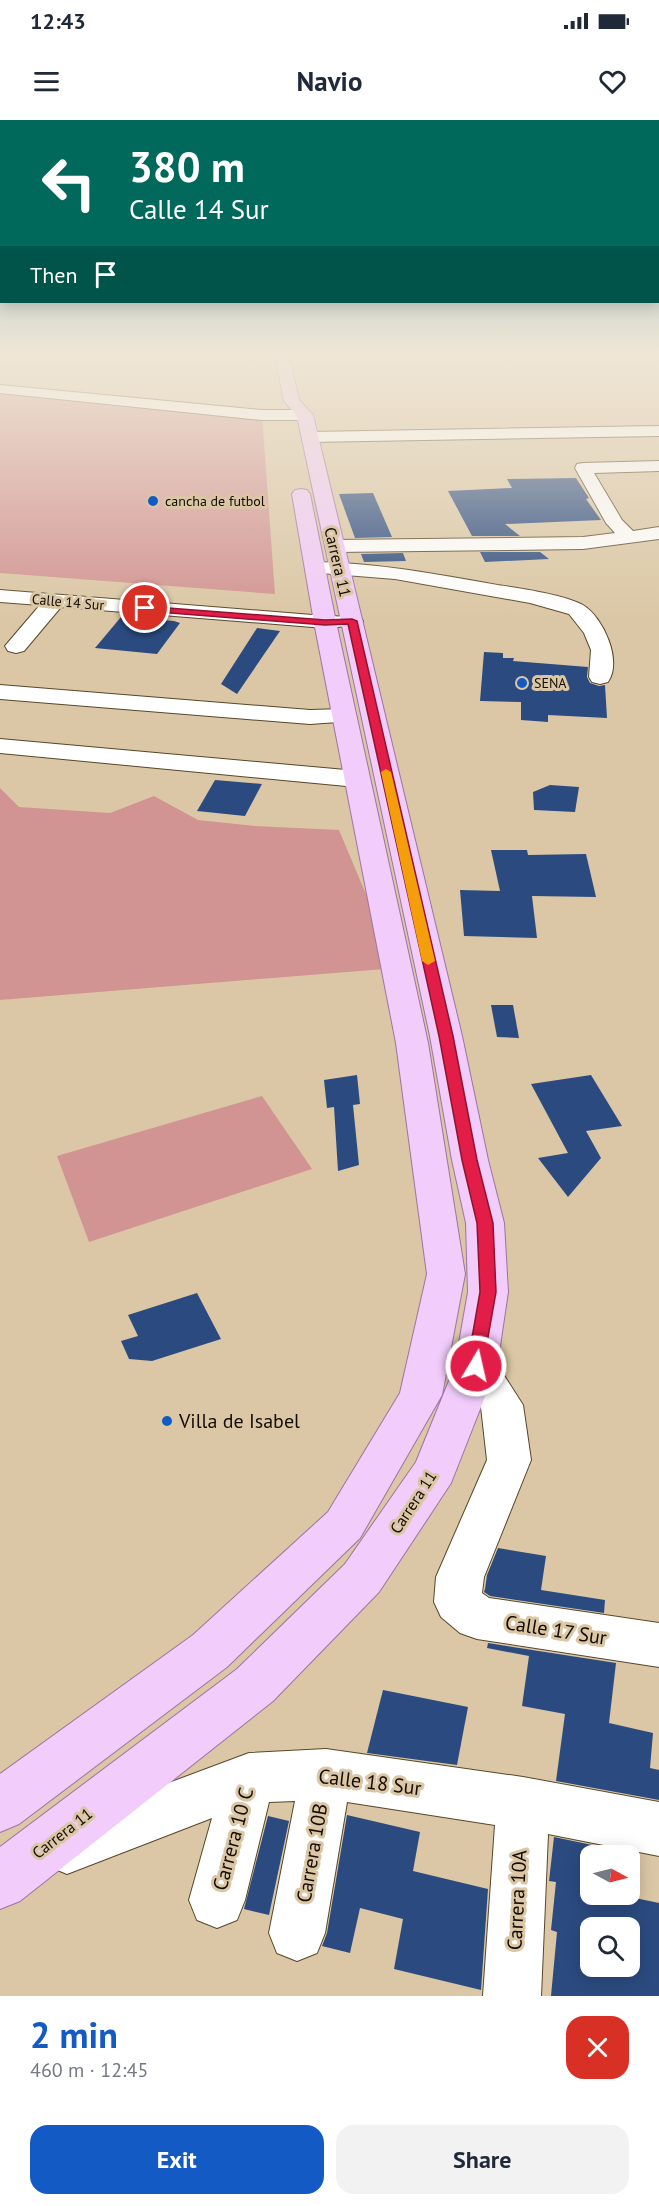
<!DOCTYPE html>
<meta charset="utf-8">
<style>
:root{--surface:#fff;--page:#f2f2f3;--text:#1f2937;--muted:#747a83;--accent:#135ac4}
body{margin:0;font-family:"PT Sans",sans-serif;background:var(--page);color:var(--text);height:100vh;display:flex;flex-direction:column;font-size:22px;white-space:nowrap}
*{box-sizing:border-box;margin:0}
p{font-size:20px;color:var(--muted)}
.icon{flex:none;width:33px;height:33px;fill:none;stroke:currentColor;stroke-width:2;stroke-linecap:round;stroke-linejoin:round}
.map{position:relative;height:1876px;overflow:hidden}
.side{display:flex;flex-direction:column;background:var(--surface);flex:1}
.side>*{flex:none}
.guide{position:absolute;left:0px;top:0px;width:660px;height:183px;box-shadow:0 3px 15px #0003;background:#00695c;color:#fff;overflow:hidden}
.needle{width:39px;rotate:97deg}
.controls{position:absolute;left:580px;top:1725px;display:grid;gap:12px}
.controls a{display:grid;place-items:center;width:60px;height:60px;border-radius:12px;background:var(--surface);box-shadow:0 3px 15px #0003;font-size:30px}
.pin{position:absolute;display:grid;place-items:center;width:51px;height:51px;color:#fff;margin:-26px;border:3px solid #fff;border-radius:50%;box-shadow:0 2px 6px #0007}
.me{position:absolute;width:66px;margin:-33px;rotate:9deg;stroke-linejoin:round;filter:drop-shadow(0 0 4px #0008)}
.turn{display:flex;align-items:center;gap:21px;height:126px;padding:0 30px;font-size:27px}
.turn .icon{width:78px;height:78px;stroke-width:2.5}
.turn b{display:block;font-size:42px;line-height:51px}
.then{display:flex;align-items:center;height:57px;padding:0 30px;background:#0003;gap:12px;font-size:22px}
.round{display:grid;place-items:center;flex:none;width:63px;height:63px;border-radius:18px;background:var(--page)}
.head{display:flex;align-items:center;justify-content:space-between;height:102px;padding:0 30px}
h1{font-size:36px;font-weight:700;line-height:45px;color:var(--accent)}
.button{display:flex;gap:12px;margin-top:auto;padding:12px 30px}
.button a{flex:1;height:69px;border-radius:18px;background:var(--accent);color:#fff;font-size:24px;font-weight:700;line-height:69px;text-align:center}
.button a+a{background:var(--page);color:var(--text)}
.status{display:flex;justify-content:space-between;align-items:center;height:42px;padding:0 30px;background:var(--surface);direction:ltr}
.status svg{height:16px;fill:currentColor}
header{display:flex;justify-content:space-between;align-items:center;height:78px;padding:0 30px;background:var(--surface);font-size:27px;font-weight:700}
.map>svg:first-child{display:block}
</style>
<div class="status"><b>12:43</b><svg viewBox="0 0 49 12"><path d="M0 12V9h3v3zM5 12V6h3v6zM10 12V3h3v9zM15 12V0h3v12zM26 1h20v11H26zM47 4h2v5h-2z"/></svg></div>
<header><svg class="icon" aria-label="menu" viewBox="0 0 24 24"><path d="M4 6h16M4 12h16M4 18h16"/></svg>Navio<svg class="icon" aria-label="heart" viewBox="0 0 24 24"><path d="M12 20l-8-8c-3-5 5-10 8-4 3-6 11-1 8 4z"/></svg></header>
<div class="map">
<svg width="659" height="1876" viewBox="0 0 659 1876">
<rect width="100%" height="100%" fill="#dbc7a5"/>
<g fill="#d29493">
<polygon points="0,272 122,287 262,295 275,474 0,453"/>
<polygon points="0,668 19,687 110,693 154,676 198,700 255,706 339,710 397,848 0,880"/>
<polygon points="262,976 312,1049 89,1122 57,1036"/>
</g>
<g fill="#2b4b80" fill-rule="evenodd">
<polygon points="576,358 589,378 586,379 601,400 505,404 520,416 472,416 448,371 512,368 507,359"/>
<polygon points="373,373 392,417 355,418 339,374"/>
<polygon points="480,432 540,432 549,439 485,442"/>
<polygon points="403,433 406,441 364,442 361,434"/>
<polygon points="121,497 174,501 180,503 157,534 95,528"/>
<polygon points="257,508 280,511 237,574 221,564"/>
<polygon points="484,532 503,533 503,538 514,538 513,541 588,547 587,557 590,563 599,566 605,565 607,598 548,595 548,602 521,600 521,582 480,581"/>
<polygon points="215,660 262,664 245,696 197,691"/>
<polygon points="550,665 579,667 575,692 534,690 533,672"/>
<polygon points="491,730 527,730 528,735 586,734 596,777 532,776 537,818 464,816 460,770 500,771"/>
<polygon points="491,885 513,885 519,918 497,917"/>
<polygon points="357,955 360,984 353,985 359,1045 338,1051 334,987 327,988 324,960"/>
<polygon points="591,955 622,1006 586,1011 601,1038 568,1077 538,1038 568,1033 531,964"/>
<polygon points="197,1173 221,1219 152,1241 129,1239 121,1221 138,1216 128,1195"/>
<polygon points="498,1428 546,1436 541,1470 605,1480 604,1493 490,1476 484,1472 485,1469 487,1455"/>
<polygon points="488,1523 616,1543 609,1603 653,1613 650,1648 659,1650 659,1680 556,1661 565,1594 522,1586 529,1536 487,1528"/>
<polygon points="383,1570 468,1587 457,1645 367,1633"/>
<polygon points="347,1695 420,1712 413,1751 488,1769 481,1870 394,1849 403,1799 360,1788 350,1833 322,1826 327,1813"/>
<polygon points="268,1696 289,1701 269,1795 244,1789"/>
<path d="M 554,1717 L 597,1726 L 596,1736 L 591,1736 L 591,1774 L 616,1774 L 659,1783 L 659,1876 L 551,1876 L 557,1812 L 551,1810 L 556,1762 L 549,1761 ZM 591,1808 L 630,1808 L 630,1846 L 591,1846 Z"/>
</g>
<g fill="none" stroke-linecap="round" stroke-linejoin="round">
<defs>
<g id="minor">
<polygon points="0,265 262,290 305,290 313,295 305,300 262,300 0,273"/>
<polygon points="659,306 659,316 310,322 302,317 310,312"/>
<polygon points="659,341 659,351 594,353 622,400 633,411 659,407 659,419 583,429 335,432 328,430 325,426 328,422 335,420 583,417 615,413 606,403 575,348 577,344 583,343"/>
<path d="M 315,442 C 378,443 436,454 498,465 C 519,468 565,475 583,485 C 603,497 623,541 608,562 L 600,564 L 592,562 L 589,557 L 591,530 L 584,513 L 569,494 L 530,483 L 395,459 L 308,452 L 305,448 L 308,444 Z"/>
<polygon points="0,470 325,496 359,497 363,501 359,505 325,508 61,487 24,531 16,533 8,531 5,526 40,485 0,482"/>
<polygon points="0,565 310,590 344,589 352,591 356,596 352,601 310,604 0,579"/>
<polygon points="0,619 357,651 366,654 370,659 366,664 357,667 0,633"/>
<polygon points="476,1230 491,1235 523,1285 531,1340 484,1457 482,1473 489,1478 659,1503 659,1547 477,1519 460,1513 441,1497 434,1482 436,1457 487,1340 481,1287 455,1246 461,1235"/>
<polygon points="326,1629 523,1657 659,1682 659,1736 548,1714 541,1876 483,1876 495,1705 347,1682 325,1813 317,1833 297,1841 277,1833 269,1813 295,1681 269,1682 245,1780 237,1800 217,1808 197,1800 189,1780 212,1698 67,1754 48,1746 40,1727 48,1708 249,1633"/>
</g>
<g id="major">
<polygon points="275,236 289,236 299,280 313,295 462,916 488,1040 504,1103 508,1172 497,1246 451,1363 379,1472 273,1581 20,1781 0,1789 0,1727 237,1549 345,1444 416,1342 455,1246 468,1172 466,1103 452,1040 430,916 297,296 284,281"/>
<polygon points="301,369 307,370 310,374 336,502 428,923 465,1154 442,1275 360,1418 227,1547 19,1704 0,1712 0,1654 193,1515 328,1392 400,1273 427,1154 396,923 314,502 292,374 295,370"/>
</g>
</defs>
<use href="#minor" stroke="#584729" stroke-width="2"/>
<use href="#major" stroke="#9e73a3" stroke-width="2"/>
<use href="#minor" fill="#fff" fill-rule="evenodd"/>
<use href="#major" fill="#f2ccfb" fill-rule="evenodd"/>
</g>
<linearGradient id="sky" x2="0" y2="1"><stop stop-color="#83b7bf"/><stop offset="0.47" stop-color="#efe6d6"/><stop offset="1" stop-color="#efe6d6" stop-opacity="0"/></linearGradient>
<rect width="659" height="499" fill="url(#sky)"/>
<polygon fill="#e11d48" stroke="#92132f" stroke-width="1.5" points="142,486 325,500 352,499 357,501 453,916 477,1040 493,1103 496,1172 482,1251 476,1253 470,1251 467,1246 480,1172 477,1103 462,1040 439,916 348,504 325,505 145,491 140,488"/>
<polygon fill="#f59e0b" points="386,649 391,652 435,841 428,845 422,841 381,652"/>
<g fill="#135ac4" stroke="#dbc7a5" stroke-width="2">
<circle cx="153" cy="381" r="6"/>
<circle cx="522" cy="563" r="6"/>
<circle cx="167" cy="1301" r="6"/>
</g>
<g text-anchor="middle" stroke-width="6" stroke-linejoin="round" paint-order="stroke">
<g font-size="14" fill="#130c03" stroke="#dbc7a5" text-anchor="start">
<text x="165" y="386">cancha de futbol</text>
<text x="534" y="568">SENA</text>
</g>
<g font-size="14" fill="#130c03" stroke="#dbc7a5">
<text transform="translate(68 482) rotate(5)" y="5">Calle 14 Sur</text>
</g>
<g font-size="16" fill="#130c03" stroke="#dbc7a5">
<text transform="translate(338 442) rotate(77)" y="6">Carrera 11</text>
<text transform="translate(413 1382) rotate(-57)" y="6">Carrera 11</text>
<text transform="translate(62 1713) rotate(-38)" y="6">Carrera 11</text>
</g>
<g font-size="20" fill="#130c03" stroke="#dbc7a5" text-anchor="start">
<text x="179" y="1308">Villa de Isabel</text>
</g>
<g font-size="20" fill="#130c03" stroke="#dbc7a5">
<text transform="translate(556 1510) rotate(9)" y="7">Calle 17 Sur</text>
<text transform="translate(370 1662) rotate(7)" y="7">Calle 18 Sur</text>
<text transform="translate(233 1719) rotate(-75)" y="7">Carrera 10 C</text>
<text transform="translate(312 1733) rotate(-80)" y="7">Carrera 10B</text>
<text transform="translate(517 1780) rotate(-87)" y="7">Carrera 10A</text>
</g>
</g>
</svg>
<div class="controls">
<a><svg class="needle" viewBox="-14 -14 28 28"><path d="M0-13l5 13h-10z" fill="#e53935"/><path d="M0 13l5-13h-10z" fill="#747a83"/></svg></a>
<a><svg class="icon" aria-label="search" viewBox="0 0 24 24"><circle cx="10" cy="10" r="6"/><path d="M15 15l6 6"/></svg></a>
</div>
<div class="pin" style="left:145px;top:488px;background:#d93025"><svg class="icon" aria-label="arrive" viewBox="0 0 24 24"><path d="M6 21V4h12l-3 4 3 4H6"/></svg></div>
<svg class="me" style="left:476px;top:1246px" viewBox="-20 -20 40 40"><circle r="17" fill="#e11d48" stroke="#fff" stroke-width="3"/><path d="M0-11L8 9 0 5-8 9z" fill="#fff"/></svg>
<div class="guide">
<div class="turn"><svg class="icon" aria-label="left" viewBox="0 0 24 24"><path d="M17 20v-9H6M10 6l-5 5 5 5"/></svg><div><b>380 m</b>Calle 14 Sur</div></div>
<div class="then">Then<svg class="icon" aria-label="arrive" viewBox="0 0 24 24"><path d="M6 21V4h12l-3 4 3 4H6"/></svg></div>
</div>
</div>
<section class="side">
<div class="head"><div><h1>2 min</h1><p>460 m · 12:45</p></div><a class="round" style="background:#d93025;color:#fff"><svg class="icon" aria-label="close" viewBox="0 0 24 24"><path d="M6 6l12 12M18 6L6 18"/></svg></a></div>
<div class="button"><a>Exit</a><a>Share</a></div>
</section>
